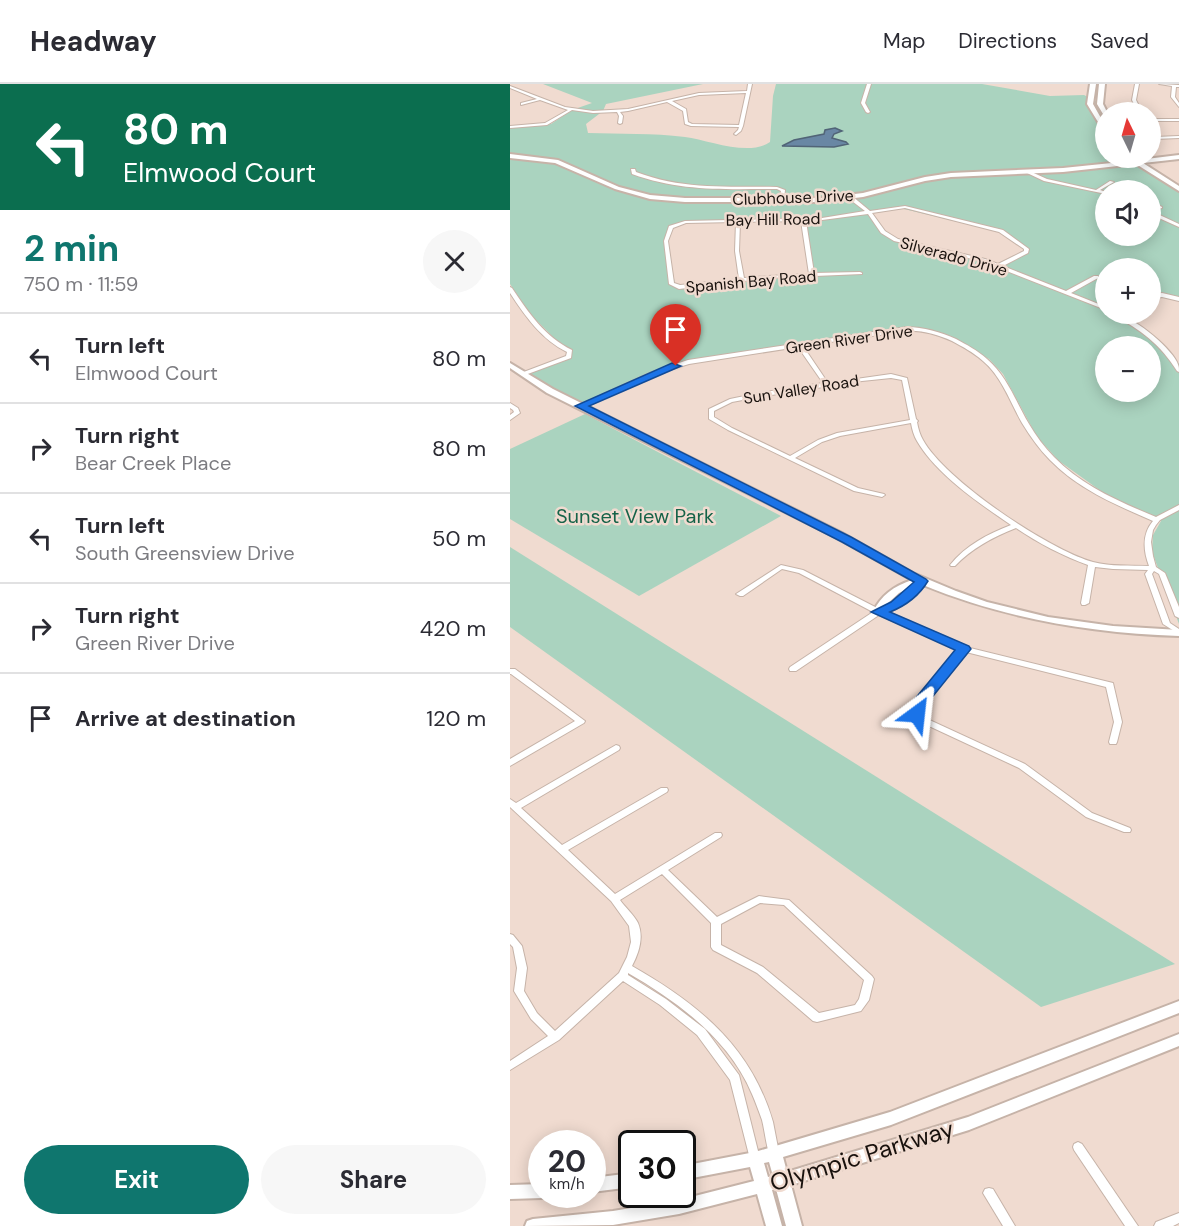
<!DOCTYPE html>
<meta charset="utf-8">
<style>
:root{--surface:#fff;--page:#f7f7f7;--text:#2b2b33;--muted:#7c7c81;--line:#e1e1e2;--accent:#0f766e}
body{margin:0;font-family:"DM Sans",sans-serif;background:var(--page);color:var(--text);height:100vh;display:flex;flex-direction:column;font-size:22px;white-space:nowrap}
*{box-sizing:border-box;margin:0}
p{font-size:20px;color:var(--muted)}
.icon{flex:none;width:33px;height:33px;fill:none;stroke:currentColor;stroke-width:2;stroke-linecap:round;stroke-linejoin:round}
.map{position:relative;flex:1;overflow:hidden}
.drawer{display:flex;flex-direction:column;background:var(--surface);width:510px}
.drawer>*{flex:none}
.top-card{background:#0b6e4f;color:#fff;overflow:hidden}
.needle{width:39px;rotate:355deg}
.fabs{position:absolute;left:585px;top:18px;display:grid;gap:12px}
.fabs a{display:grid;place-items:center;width:66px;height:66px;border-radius:50%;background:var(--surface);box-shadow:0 3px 15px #0003;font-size:30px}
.speed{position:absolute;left:18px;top:1046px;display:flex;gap:12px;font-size:30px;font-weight:700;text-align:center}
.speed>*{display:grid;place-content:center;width:78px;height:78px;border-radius:50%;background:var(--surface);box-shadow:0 3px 15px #0003;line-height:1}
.speed small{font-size:15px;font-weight:400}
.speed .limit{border:3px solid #111;border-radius:9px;background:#fff;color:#111}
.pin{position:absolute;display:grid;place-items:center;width:51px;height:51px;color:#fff;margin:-62px -26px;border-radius:50% 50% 50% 0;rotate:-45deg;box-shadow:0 0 6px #0007}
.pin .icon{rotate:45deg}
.me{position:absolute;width:66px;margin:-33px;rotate:30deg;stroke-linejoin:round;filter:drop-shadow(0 0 4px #0008)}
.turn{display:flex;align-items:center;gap:21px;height:126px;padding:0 24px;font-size:27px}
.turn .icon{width:78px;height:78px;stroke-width:2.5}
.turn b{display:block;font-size:42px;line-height:51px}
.round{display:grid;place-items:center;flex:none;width:63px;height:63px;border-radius:32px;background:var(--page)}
.overview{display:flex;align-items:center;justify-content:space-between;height:102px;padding:0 24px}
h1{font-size:36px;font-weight:700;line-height:45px;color:var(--accent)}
.primary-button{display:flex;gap:12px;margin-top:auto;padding:12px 24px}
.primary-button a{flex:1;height:69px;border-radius:36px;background:var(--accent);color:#fff;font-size:24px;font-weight:700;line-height:69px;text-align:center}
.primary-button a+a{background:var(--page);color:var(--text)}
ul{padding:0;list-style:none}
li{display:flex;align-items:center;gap:18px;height:90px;padding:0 24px;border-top:2px solid var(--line)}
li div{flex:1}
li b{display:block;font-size:22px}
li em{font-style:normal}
header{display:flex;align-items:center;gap:36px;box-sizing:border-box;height:84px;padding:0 30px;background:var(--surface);border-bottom:2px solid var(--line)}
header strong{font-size:28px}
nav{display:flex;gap:33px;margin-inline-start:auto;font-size:21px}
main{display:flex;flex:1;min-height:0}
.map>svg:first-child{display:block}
</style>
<header>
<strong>Headway</strong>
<nav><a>Map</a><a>Directions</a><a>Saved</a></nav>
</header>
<main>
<section class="drawer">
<div class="top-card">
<div class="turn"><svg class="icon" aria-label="left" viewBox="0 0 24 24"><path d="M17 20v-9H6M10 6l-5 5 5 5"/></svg><div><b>80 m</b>Elmwood Court</div></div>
</div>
<div class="overview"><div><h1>2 min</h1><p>750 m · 11:59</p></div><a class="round"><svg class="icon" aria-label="close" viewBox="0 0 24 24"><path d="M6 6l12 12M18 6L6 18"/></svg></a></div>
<ul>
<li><svg class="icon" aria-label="left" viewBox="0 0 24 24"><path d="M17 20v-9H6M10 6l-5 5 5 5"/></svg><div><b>Turn left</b><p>Elmwood Court</p></div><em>80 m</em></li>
<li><svg class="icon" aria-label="right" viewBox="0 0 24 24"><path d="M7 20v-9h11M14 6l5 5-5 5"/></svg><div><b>Turn right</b><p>Bear Creek Place</p></div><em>80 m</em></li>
<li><svg class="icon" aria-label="left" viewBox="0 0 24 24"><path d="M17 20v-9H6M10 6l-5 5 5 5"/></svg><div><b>Turn left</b><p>South Greensview Drive</p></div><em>50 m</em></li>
<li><svg class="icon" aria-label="right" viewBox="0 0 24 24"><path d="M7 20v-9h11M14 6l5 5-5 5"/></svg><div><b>Turn right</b><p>Green River Drive</p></div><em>420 m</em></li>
<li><svg class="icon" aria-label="arrive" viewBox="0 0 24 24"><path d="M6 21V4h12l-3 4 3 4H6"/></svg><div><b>Arrive at destination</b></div><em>120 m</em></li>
</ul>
<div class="primary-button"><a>Exit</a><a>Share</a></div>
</section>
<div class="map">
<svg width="669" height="1142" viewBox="0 0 669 1142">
<rect width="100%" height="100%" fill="#f0dbd0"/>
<g fill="#aad3bf" fill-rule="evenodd">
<path d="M 33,0 L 193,0 L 96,20 L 93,27 L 76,40 L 78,49 C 110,50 143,49 175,53 C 198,56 239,73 260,58 L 263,12 L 266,0 L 472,0 L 540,12 L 574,11 L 586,17 L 595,40 L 596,74 L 627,74 L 669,101 L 669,215 L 659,212 L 641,215 L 640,184 L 596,184 L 596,230 C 618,230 656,262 669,280 L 669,540 L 642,468 L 643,451 L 651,437 L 595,410 L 549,377 L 527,353 L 493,290 L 479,275 L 440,254 L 405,245 L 188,277 L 138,293 L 74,322 L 16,291 L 55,276 L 61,271 L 21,231 L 0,200 L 0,43 L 41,40 L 62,26 L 82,19 ZM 596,106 L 640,106 L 640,152 L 596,152 ZM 390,124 L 498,150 L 517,164 L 515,169 L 489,182 L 380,154 L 361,129 ZM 295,136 L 303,191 L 179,204 L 165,200 L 157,157 L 163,143 L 176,138 ZM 596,262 L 640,262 L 640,308 L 596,308 Z"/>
<polygon points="75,330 271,432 129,512 0,435 0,365"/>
<polygon points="0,463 665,880 531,923 0,543"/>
</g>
<polygon fill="#6987a4" stroke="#516477" stroke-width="1.5" points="325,44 332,47 324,50 322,54 336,58 338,60 324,63 272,62 284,56 314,50 315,46"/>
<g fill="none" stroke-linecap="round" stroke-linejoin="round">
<defs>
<g id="street">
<path d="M 238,0 L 242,0 L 233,42 L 231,47 L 226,51 L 224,50 L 228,46 L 229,43 L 181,42 L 175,40 L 173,27 L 157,18 L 118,27 L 110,28 L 113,32 L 112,39 L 110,40 L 108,39 L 109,32 L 107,28 L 83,29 L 62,26 L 37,41 L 0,44 L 0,42 L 35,39 L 58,26 L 30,16 L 11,21 L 11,19 L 27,15 L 0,4 L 0,2 L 55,23 L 83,27 L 118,25 L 189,9 L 237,7 ZM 236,9 L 229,41 L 182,40 L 178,38 L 176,25 L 162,17 L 189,11 Z"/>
<polygon points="357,0 361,0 355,19 360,28 358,29 356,28 351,19"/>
<polygon points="625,0 629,0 626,16 632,28 628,28 622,16"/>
<polygon points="649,0 669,1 669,3 666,3 665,13 669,19 669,23 661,13 662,2"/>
<rect x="640" y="35" width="29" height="2"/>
<polygon points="669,52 669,54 645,55 643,54 645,53"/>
<path d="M 121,85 L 125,85 L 126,88 C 173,106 217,102 267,103 L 275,106 L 274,116 L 270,117 L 271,107 L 267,105 C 215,105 172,108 122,90 Z"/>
<polygon points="517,86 537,95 586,106 600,97 604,98 590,106 596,108 596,110 534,97 515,88 515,87"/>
<path d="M 338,112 L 342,112 L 360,127 L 395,122 L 493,146 L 519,165 L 518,169 L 493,182 L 556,207 L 584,192 L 588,192 L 588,194 L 561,209 L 596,223 L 596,226 L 471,177 L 384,157 L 371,149 L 358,130 L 312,136 L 296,137 L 304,189 L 350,188 L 352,189 L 352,190 L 258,194 L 169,205 L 159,200 L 154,157 L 159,142 L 175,137 L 312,134 L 355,127 L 338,114 ZM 395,124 L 489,148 L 514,165 L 514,167 L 488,180 L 475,175 L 388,155 L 375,147 L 362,129 ZM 291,137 L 299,190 L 258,192 L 234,194 L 229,167 L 230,138 ZM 226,138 L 225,167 L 229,195 L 170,201 L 164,199 L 158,157 L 163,144 L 176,139 Z"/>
<polygon points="650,122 652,123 652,124 641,127 669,140 669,143 640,130 640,124"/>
<path d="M 0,203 L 2,204 C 18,228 35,253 62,266 L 61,274 L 15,291 L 11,291 L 11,289 L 56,272 L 57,268 C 32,256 15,232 0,209 Z"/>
<polygon points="652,209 669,213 669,217 652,213 640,214 640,211"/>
<path d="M 603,230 C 621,230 659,262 667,278 C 669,283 669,283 669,288 L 667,287 C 651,261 630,245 603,231 Z"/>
<path d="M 397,243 C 413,243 431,248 446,255 C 457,261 467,266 477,275 C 497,292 506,318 519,340 C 526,352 534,363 544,373 C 572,402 610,418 646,433 L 669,421 L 669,426 L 650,436 L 646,441 L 643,446 L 641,458 L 643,472 L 646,483 L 655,489 L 669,523 L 669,534 L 665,532 L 649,490 L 644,487 L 642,490 L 660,539 L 669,545 L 669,550 L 653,540 L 635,490 L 638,486 L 603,485 L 585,483 L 579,519 L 575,521 L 572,521 L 571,519 L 578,481 C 553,472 528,459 506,444 C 483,453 462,464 445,482 L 441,482 L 440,481 C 456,461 478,450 501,441 C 470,420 426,390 407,357 C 404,352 402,345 401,339 L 330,352 L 312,358 L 285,374 L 348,404 L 374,410 L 375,411 L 372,413 L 344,407 L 218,346 L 199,335 L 199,325 L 220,315 L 249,309 L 313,299 L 288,263 L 179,280 L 146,290 L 72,323 L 68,323 L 67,322 L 142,288 L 178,276 ZM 397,247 C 412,246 428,251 442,257 C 453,263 463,268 473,277 C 492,293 500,318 512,339 C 520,352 529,365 540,376 C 568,405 606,421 643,437 C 632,450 633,466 639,482 C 620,481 601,483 583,478 C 539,466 435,396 413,356 C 410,351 408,344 407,338 L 408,337 L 406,335 L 397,294 L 381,290 L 318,299 L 293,262 ZM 381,294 L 392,296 L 400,336 L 327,349 L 308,356 L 280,372 L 222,344 L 204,333 L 204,327 L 222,318 L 249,313 L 352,297 Z"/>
<polygon points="0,319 8,324 10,329 0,336 0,331 4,328 3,326 0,324"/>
<polygon points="271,481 293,486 371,526 456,563 603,599 612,638 607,658 606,660 600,660 599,658 604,638 596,603 456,568 412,621 413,633 515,680 582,729 620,744 621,746 620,748 614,748 576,733 509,684 406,636 404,621 449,566 369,531 286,587 280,587 279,585 280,583 363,528 289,489 272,485 233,512 230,512 226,510"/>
<polygon points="0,585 5,585 75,637 74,639 0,682 0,675 65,637 1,590 0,590"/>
<path d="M 106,661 L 109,662 L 110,664 L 109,666 L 11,724 L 52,761 L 151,704 L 157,704 L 158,706 L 157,708 L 58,766 L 105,810 L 205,749 L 211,749 L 212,751 L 211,753 L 158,786 L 207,833 L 249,812 L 279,816 L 362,892 L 364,895 L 359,916 L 351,927 L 307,938 L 303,937 L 247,889 L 203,866 L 201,863 L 201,839 L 152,790 L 110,816 C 115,823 124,831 128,839 C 134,853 129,869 122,882 C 187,919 241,962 263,1038 C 265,1048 267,1059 269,1069 L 268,1072 L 264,1074 L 260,1072 C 256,1061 255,1048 252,1036 C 249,1028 246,1019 242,1010 C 219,955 168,918 118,889 L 118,891 L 156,915 L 195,945 L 229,991 L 250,1075 L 249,1078 L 245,1080 L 241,1078 L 240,1075 L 220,996 L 187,951 L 150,921 L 113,897 L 49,956 L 0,986 L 0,977 L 38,952 L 21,935 L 4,907 L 7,884 L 3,863 L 0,860 L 0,850 L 3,851 L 12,862 L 17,884 L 14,907 L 27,929 L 45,947 L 109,889 L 117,873 L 121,858 L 119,842 L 101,817 L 0,723 L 0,715 L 6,719 ZM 250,819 L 274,821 L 354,896 L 349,915 L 345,921 L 309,929 L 253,883 L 211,861 L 211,840 Z"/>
<polygon points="568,1058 572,1060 628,1142 615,1142 564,1066 563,1063 564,1060"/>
<polygon points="479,1104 483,1105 505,1142 493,1142 473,1109 475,1105"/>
<polygon points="669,1129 669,1139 663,1142 644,1142 646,1138"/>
</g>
<g id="secondary">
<polygon points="580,0 586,0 583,20 596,43 596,51 577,20"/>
<polygon points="589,0 595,0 593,20 597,28 596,35 587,20"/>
<polygon points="0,70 48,76 109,103 140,111 175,114 311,114 353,109 415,93 441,89 553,84 621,77 624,74 628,76 669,71 669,75 633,79 669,102 669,107 626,80 553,88 441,93 415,97 353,113 311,118 175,118 140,115 105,105 45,79 0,74"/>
<path d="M 0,279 L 43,305 L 332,449 L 403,489 L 446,507 L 477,518 L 538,533 L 603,542 L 669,546 L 669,552 C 580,549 496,535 413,501 C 404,513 380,532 364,530 L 363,528 C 371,511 384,502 402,496 L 325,453 L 37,309 L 0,284 ZM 402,503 L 389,514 L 377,520 L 389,509 Z"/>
<path d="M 669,917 L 669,929 L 381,1041 L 273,1073 L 277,1088 L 458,1033 L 669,950 L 669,962 L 459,1046 L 281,1101 L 292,1142 L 276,1142 L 266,1105 L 262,1106 L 272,1142 L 256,1142 L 247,1110 L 169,1130 L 103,1141 L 15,1142 L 17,1137 L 23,1135 L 103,1127 L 169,1116 L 244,1097 L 240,1083 L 172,1096 L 172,1082 L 245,1068 L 380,1028 ZM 259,1078 L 263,1092 L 258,1093 L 254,1079 Z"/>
<polygon points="122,1089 122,1103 82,1108 82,1094"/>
<polygon points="32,1100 32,1110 38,1110 37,1112 32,1114 0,1115 0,1101"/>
</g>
</defs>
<use href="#street" stroke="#c6b3a8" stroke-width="2"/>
<use href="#secondary" stroke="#c6b3a8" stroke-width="4"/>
<use href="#street" fill="#fff" fill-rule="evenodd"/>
<use href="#secondary" fill="#fff" fill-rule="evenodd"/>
</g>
<path fill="#1a73e8" stroke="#114b97" stroke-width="1.5" d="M 162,279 L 171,282 L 79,322 L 341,453 L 416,495 L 418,497 C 409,512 395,522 380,528 L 459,562 L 461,565 L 415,622 L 412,633 L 402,633 L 400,621 L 445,566 L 361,528 L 381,518 L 404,498 L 332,458 L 65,322 Z"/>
<g text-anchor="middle" stroke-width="5" stroke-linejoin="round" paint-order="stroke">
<g font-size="16" fill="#18110d" stroke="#f0dbd0">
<text transform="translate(283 113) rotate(-2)" y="6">Clubhouse Drive</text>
<text transform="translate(263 135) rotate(-1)" y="6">Bay Hill Road</text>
<text transform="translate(444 172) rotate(15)" y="6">Silverado Drive</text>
<text transform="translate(241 197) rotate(-5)" y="6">Spanish Bay Road</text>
<text transform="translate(339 255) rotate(-8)" y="6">Green River Drive</text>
<text transform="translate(291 305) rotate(-9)" y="6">Sun Valley Road</text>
</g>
<g font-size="20" fill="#166348" stroke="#f0dbd0">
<text x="125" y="439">Sunset View Park</text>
</g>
<g font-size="24" fill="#18110d" stroke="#f0dbd0">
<text transform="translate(352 1072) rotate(-17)" y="8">Olympic Parkway</text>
</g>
</g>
</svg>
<div class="fabs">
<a><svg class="needle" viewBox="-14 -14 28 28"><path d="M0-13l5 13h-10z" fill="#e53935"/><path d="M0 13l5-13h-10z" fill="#7c7c81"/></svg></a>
<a><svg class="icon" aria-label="sound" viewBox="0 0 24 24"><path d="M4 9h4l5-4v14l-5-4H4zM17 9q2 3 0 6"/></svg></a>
<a>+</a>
<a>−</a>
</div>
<div class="speed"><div>20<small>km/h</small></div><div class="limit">30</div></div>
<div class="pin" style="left:166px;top:282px;background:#d93025"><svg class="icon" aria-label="arrive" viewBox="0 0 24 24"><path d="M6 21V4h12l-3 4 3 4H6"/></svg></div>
<svg class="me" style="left:407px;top:630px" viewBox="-20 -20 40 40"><path d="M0-17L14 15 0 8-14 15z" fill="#1a73e8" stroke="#fff" stroke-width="4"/></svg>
</div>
</main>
